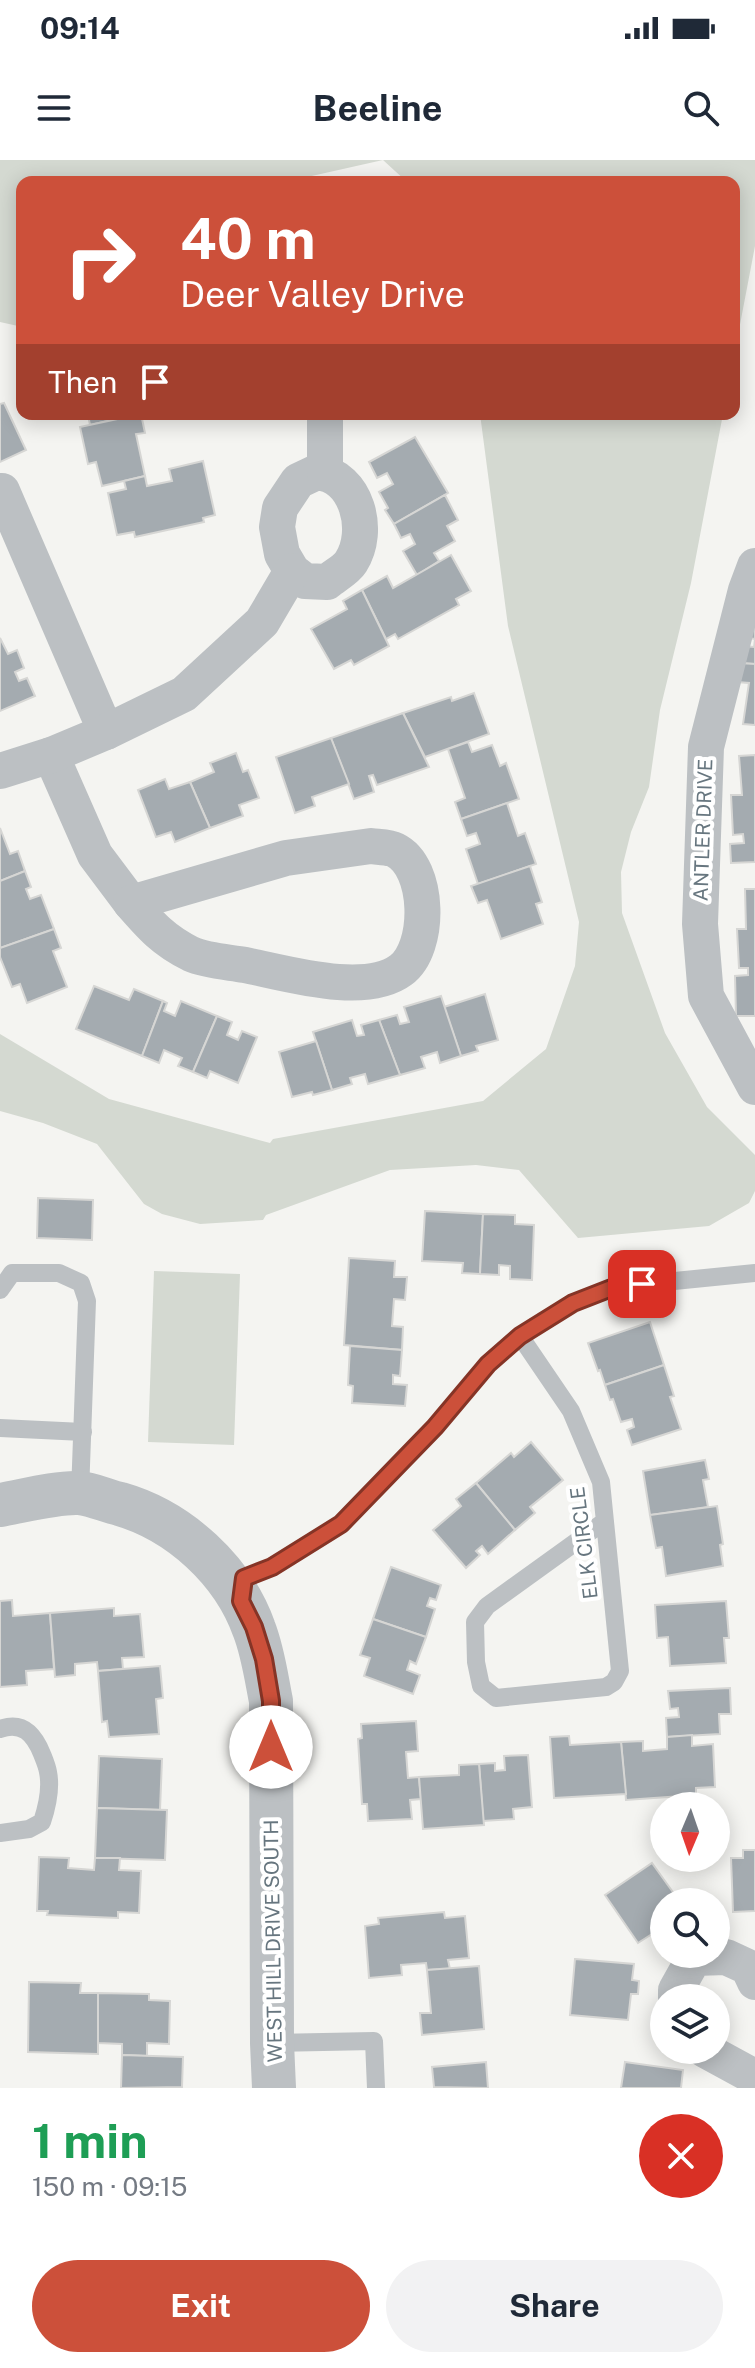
<!DOCTYPE html>
<meta charset="utf-8">
<style>
:root{--surface:#fff;--page:#f2f2f3;--text:#1f2937;--muted:#747a83;--accent:#cc503a}
body{margin:0;font-family:"Public Sans",sans-serif;background:var(--page);color:var(--text);height:100vh;display:flex;flex-direction:column;font-size:30px;white-space:nowrap}
*{box-sizing:border-box;margin:0}
p{font-size:26px;color:var(--muted)}
.icon{flex:none;width:44px;height:44px;fill:none;stroke:currentColor;stroke-width:2;stroke-linecap:round;stroke-linejoin:round}
.map{position:relative;height:1928px;overflow:hidden}
.details{display:flex;flex-direction:column;background:var(--surface);flex:1}
.details>*{flex:none}
.top-card{position:absolute;left:16px;top:16px;width:724px;height:244px;border-radius:16px;box-shadow:0 4px 20px #0003;background:#cc503a;color:#fff;overflow:hidden}
.needle{width:52px;rotate:182deg}
.fabs{position:absolute;left:650px;top:1632px;display:grid;gap:16px}
.fabs a{display:grid;place-items:center;width:80px;height:80px;border-radius:50%;background:var(--surface);box-shadow:0 4px 20px #0003;font-size:40px}
.pin{position:absolute;display:grid;place-items:center;width:68px;height:68px;color:#fff;margin:-34px;border-radius:16px;box-shadow:0 4px 12px #0006}
.me{position:absolute;width:88px;margin:-44px;rotate:0deg;stroke-linejoin:round;filter:drop-shadow(0 0 6px #0008)}
.turn{display:flex;align-items:center;gap:28px;height:168px;padding:0 32px;font-size:36px}
.turn .icon{width:104px;height:104px;stroke-width:2.5}
.turn b{display:block;font-size:56px;line-height:68px}
.then{display:flex;align-items:center;height:76px;padding:0 32px;background:#0003;gap:16px;font-size:30px}
.round{display:grid;place-items:center;flex:none;width:84px;height:84px;border-radius:42px;background:var(--page)}
.headline{display:flex;align-items:center;justify-content:space-between;height:136px;padding:0 32px}
h1{font-size:48px;font-weight:700;line-height:60px;color:#1e9e55}
.action{display:flex;gap:16px;margin-top:auto;padding:16px 32px}
.action a{flex:1;height:92px;border-radius:48px;background:var(--accent);color:#fff;font-size:32px;font-weight:700;line-height:92px;text-align:center}
.action a+a{background:var(--page);color:var(--text)}
.status{display:flex;justify-content:space-between;align-items:center;height:56px;padding:0 40px;background:var(--surface);direction:ltr}
.status svg{height:22px;fill:currentColor}
header{display:flex;justify-content:space-between;align-items:center;height:104px;padding:0 32px;background:var(--surface);font-size:36px;font-weight:700}
.map>svg:first-child{display:block}
</style>
<div class="status"><b>09:14</b><svg viewBox="0 0 49 12"><path d="M0 12V9h3v3zM5 12V6h3v6zM10 12V3h3v9zM15 12V0h3v12zM26 1h20v11H26zM47 4h2v5h-2z"/></svg></div>
<header><svg class="icon" aria-label="menu" viewBox="0 0 24 24"><path d="M4 6h16M4 12h16M4 18h16"/></svg>Beeline<svg class="icon" aria-label="search" viewBox="0 0 24 24"><circle cx="10" cy="10" r="6"/><path d="M15 15l6 6"/></svg></header>
<div class="map">
<svg width="755" height="1928" viewBox="0 0 755 1928">
<rect width="100%" height="100%" fill="#f4f4f1"/>
<g fill="#d4d9d1">
<polygon points="0,0 755,0 755,86 734,196 734,22 407,22 383,0 285,22 22,22 22,163 18,166 0,162"/>
<polygon points="480,254 723,254 691,423 660,550 649,627 631,672 621,712 622,753 665,873 707,947 755,995 755,1031 749,1043 709,1066 578,1078 519,1010 476,1005 390,1010 266,1055 263,1060 200,1064 162,1054 144,1044 97,984 43,963 0,951 0,874 109,939 270,983 273,979 483,941 546,889 575,806 579,762 508,466"/>
<polygon points="154,1111 240,1114 234,1285 148,1282"/>
</g>
<g fill="#a4abb0" stroke="#d6d6d4" stroke-width="2">
<polygon points="4,243 26,290 0,302 0,244"/>
<polygon points="81,254 138,254 90,265 88,255 81,256"/>
<polygon points="141,254 145,273 136,274 145,316 102,326 96,302 88,304 80,267"/>
<polygon points="415,277 448,333 394,364 385,350 388,348 379,332 393,324 387,313 377,318 369,302"/>
<polygon points="203,301 215,355 203,358 204,362 135,377 134,372 117,375 108,333 126,329 124,321 145,316 147,326 172,321 169,309"/>
<polygon points="445,335 458,360 447,366 455,381 434,393 439,401 417,415 403,391 415,384 410,374 401,378 394,364"/>
<polygon points="451,395 471,431 456,439 459,445 398,479 395,474 386,479 362,430 387,416 393,428"/>
<polygon points="362,430 389,486 354,505 351,500 334,509 311,469 347,449 343,441"/>
<polygon points="755,457 755,504 739,503 742,486 754,487 755,479 737,476"/>
<polygon points="0,478 8,494 17,490 24,508 15,512 19,521 27,518 35,536 0,551"/>
<polygon points="739,503 755,504 755,565 743,564 749,523 737,522"/>
<polygon points="474,533 489,574 425,597 403,553 451,537 452,541"/>
<polygon points="403,553 429,607 377,625 373,615 369,616 374,632 354,639 331,578"/>
<polygon points="331,578 349,624 312,637 315,646 295,653 276,597"/>
<polygon points="468,582 472,592 492,585 500,606 506,603 519,639 461,659 455,642 465,638 448,589"/>
<polygon points="236,593 243,612 248,610 259,638 239,645 243,656 210,668 190,622 214,612 210,603"/>
<polygon points="755,595 755,702 731,703 730,684 744,683 743,674 733,675 731,635 742,635 739,596"/>
<polygon points="165,619 169,629 190,622 210,668 175,682 171,672 156,677 138,630"/>
<polygon points="507,643 518,676 525,673 536,704 478,724 466,689 480,684 476,673 467,676 461,659"/>
<polygon points="0,668 10,694 18,691 25,711 0,721"/>
<polygon points="530,706 542,742 536,744 543,764 501,779 487,740 478,743 471,726"/>
<polygon points="25,711 31,727 26,729 30,739 41,735 54,769 0,788 0,721"/>
<polygon points="745,729 755,729 755,856 736,856 735,816 748,815 748,808 739,808 737,769 746,769"/>
<polygon points="54,769 61,788 53,791 67,827 27,843 20,824 12,827 0,797 0,788"/>
<polygon points="94,826 129,840 134,829 163,841 142,896 76,869"/>
<polygon points="485,834 498,880 476,886 478,891 461,896 444,847"/>
<polygon points="441,836 461,896 440,903 437,892 421,897 425,908 400,915 379,860 397,855 400,864 409,862 404,847"/>
<polygon points="163,841 167,843 164,851 175,856 181,841 217,856 193,912 178,906 182,898 164,890 159,903 142,896"/>
<polygon points="217,856 232,862 227,875 238,880 242,871 257,877 238,923 210,911 207,918 193,912"/>
<polygon points="352,860 357,876 364,875 361,865 379,860 400,915 368,924 365,914 350,918 352,924 332,930 313,872"/>
<polygon points="316,881 332,930 313,935 312,932 292,937 279,892"/>
<polygon points="38,1038 93,1040 92,1080 37,1078"/>
<polygon points="425,1051 483,1054 480,1114 462,1113 463,1103 422,1101"/>
<polygon points="483,1054 515,1055 515,1064 534,1065 532,1120 510,1119 510,1106 499,1105 499,1115 480,1114"/>
<polygon points="349,1098 395,1101 394,1117 407,1117 405,1140 394,1139 392,1166 403,1167 402,1190 344,1185"/>
<polygon points="650,1162 664,1205 605,1225 600,1210 598,1211 588,1183"/>
<polygon points="350,1186 402,1190 400,1216 393,1215 393,1224 407,1225 405,1246 352,1243 353,1226 348,1225"/>
<polygon points="664,1205 674,1236 670,1237 681,1269 632,1285 627,1270 634,1267 632,1259 621,1262 613,1239 610,1240 605,1225"/>
<polygon points="531,1282 563,1320 530,1347 535,1353 515,1370 476,1323 511,1293 514,1297"/>
<polygon points="705,1300 709,1319 703,1320 708,1347 650,1355 643,1311"/>
<polygon points="476,1323 515,1370 488,1394 482,1386 476,1391 480,1395 466,1408 433,1370 461,1346 456,1339"/>
<polygon points="717,1346 723,1384 720,1385 723,1406 666,1416 662,1387 656,1388 650,1355"/>
<polygon points="391,1407 441,1425 436,1440 430,1438 427,1446 435,1449 426,1477 373,1459"/>
<polygon points="12,1440 13,1456 50,1453 54,1509 26,1511 27,1525 0,1527 0,1441"/>
<polygon points="726,1441 729,1478 724,1478 726,1503 670,1506 668,1477 657,1478 655,1445"/>
<polygon points="114,1448 114,1456 140,1454 144,1497 122,1498 123,1509 98,1511 97,1502 75,1504 75,1515 55,1517 50,1453"/>
<polygon points="373,1459 426,1477 416,1504 410,1501 407,1510 420,1515 413,1534 364,1516 370,1498 360,1495"/>
<polygon points="160,1506 163,1538 156,1539 159,1574 109,1577 107,1561 102,1562 98,1511"/>
<polygon points="730,1528 731,1554 719,1554 720,1574 667,1577 666,1558 679,1557 678,1548 670,1549 668,1531"/>
<polygon points="416,1561 418,1591 406,1592 408,1618 419,1617 421,1639 410,1640 412,1659 368,1661 367,1644 362,1644 358,1579 362,1578 361,1564"/>
<polygon points="692,1575 692,1586 713,1584 715,1627 696,1628 696,1635 626,1640 621,1582 643,1581 643,1591 667,1589 667,1577"/>
<polygon points="569,1576 570,1585 621,1582 626,1634 554,1638 550,1577"/>
<polygon points="528,1595 532,1647 513,1649 514,1659 483,1661 479,1604 495,1603 495,1611 505,1610 504,1596"/>
<polygon points="99,1596 162,1599 160,1650 97,1648"/>
<polygon points="479,1604 484,1665 423,1669 419,1617 459,1615 459,1605"/>
<polygon points="97,1648 167,1650 165,1700 95,1698"/>
<polygon points="743,1690 755,1690 755,1751 733,1752 731,1698 743,1698"/>
<polygon points="39,1697 69,1698 68,1708 94,1710 95,1698 120,1698 119,1710 141,1711 139,1753 118,1752 118,1758 47,1755 48,1751 37,1751"/>
<polygon points="652,1703 680,1742 664,1742 664,1774 657,1780 652,1774 638,1783 605,1735"/>
<polygon points="444,1752 445,1758 465,1756 469,1798 448,1800 450,1809 427,1810 426,1803 401,1805 402,1815 369,1818 365,1766 379,1764 378,1758"/>
<polygon points="575,1799 634,1804 632,1820 639,1821 638,1834 631,1834 628,1860 570,1855"/>
<polygon points="479,1806 484,1869 422,1875 420,1853 431,1853 427,1810"/>
<polygon points="29,1822 81,1823 80,1833 98,1833 98,1894 28,1892"/>
<polygon points="98,1833 149,1834 149,1840 170,1841 169,1884 147,1883 147,1896 122,1895 122,1884 98,1883"/>
<polygon points="122,1895 183,1897 182,1927 121,1928"/>
<polygon points="486,1902 488,1928 434,1927 432,1907"/>
<polygon points="625,1902 683,1910 681,1928 621,1928"/>
</g>
<g fill="none" stroke-linecap="round" stroke-linejoin="round">
<g stroke="#bcc0c3" stroke-width="18">
<polyline points="0,1130 12,1113 59,1113 81,1123 87,1141 80,1333"/>
<polyline points="520,1176 571,1251 601,1322 620,1511 614,1522 606,1527 496,1538 481,1526 476,1502 475,1462 487,1446 605,1361"/>
<polyline points="0,1268 83,1272"/>
<polyline points="242,1434 244,1418 272,1407 341,1364 435,1267 488,1204 520,1176 573,1143 614,1127 755,1113"/>
<path d="M 0,1569 C 22,1561 34,1574 42,1594 C 44,1599 47,1606 48,1612 C 51,1627 47,1647 42,1662 L 29,1669 L 0,1673"/>
<polyline points="272,1883 374,1881 376,1928"/>
</g>
<g stroke="#bcc0c3" stroke-width="36">
<path d="M 317,312 C 357,316 371,371 351,402 C 346,410 334,416 327,422 L 305,421 L 292,411 L 282,394 L 277,367 L 280,348 L 298,321 Z"/>
<polyline points="325,313 325,254"/>
<polyline points="2,331 106,572"/>
<polyline points="755,406 746,430 706,587 700,764 706,836 755,927"/>
<polyline points="51,595 95,695 131,743"/>
<polyline points="0,611 51,595 106,572 184,534 262,462 292,411"/>
<path d="M 371,686 C 378,687 389,687 395,690 C 430,707 431,788 401,810 C 365,837 286,813 245,805 C 228,802 207,801 191,794 C 163,780 151,766 131,743 L 286,698 Z"/>
<polyline points="676,1838 676,1830 694,1798 726,1797 748,1807 755,1822"/>
<polyline points="705,1890 751,1915"/>
</g>
<path stroke="#bcc0c3" stroke-width="44" d="M 0,1345 C 23,1341 56,1332 79,1333 C 92,1334 107,1341 120,1344 C 179,1361 233,1410 254,1469 C 263,1492 266,1516 271,1541 L 272,1883 L 274,1928"/>
</g>
<g fill="none" stroke-linecap="round" stroke-linejoin="round">
<defs>
<polyline id="route" points="271,1587 271,1541 264,1499 254,1467 241,1441 244,1418 272,1407 341,1364 435,1267 488,1204 520,1176 573,1143 614,1127 642,1124"/>
</defs>
<use href="#route" stroke="#853426" stroke-width="20"/>
<use href="#route" stroke="#cc503a" stroke-width="14"/>
</g>
<g text-anchor="middle" stroke-width="8" stroke-linejoin="round" paint-order="stroke">
<g font-size="20" fill="#67767f" stroke="#fff">
<text transform="translate(703 670) rotate(-88)" y="7">ANTLER DRIVE</text>
<text transform="translate(584 1383) rotate(-97)" y="7">ELK CIRCLE</text>
<text transform="translate(273 1781) rotate(-91)" y="7">WEST HILL DRIVE SOUTH</text>
</g>
</g>
</svg>
<div class="fabs">
<a><svg class="needle" viewBox="-14 -14 28 28"><path d="M0-13l5 13h-10z" fill="#e53935"/><path d="M0 13l5-13h-10z" fill="#747a83"/></svg></a>
<a><svg class="icon" aria-label="search" viewBox="0 0 24 24"><circle cx="10" cy="10" r="6"/><path d="M15 15l6 6"/></svg></a>
<a><svg class="icon" aria-label="layers" viewBox="0 0 24 24"><path d="M12 4l9 5-9 5-9-5zM3 14l9 5 9-5"/></svg></a>
</div>
<div class="pin" style="left:642px;top:1124px;background:#d93025"><svg class="icon" aria-label="arrive" viewBox="0 0 24 24"><path d="M6 21V4h12l-3 4 3 4H6"/></svg></div>
<svg class="me" style="left:271px;top:1587px" viewBox="-20 -20 40 40"><circle r="19" fill="#fff"/><path d="M0-13L10 11 0 6-10 11z" fill="#cc503a"/></svg>
<div class="top-card">
<div class="turn"><svg class="icon" aria-label="right" viewBox="0 0 24 24"><path d="M7 20v-9h11M14 6l5 5-5 5"/></svg><div><b>40 m</b>Deer Valley Drive</div></div>
<div class="then">Then<svg class="icon" aria-label="arrive" viewBox="0 0 24 24"><path d="M6 21V4h12l-3 4 3 4H6"/></svg></div>
</div>
</div>
<section class="details">
<div class="headline"><div><h1>1 min</h1><p>150 m · 09:15</p></div><a class="round" style="background:#d93025;color:#fff"><svg class="icon" aria-label="close" viewBox="0 0 24 24"><path d="M6 6l12 12M18 6L6 18"/></svg></a></div>
<div class="action"><a>Exit</a><a>Share</a></div>
</section>
